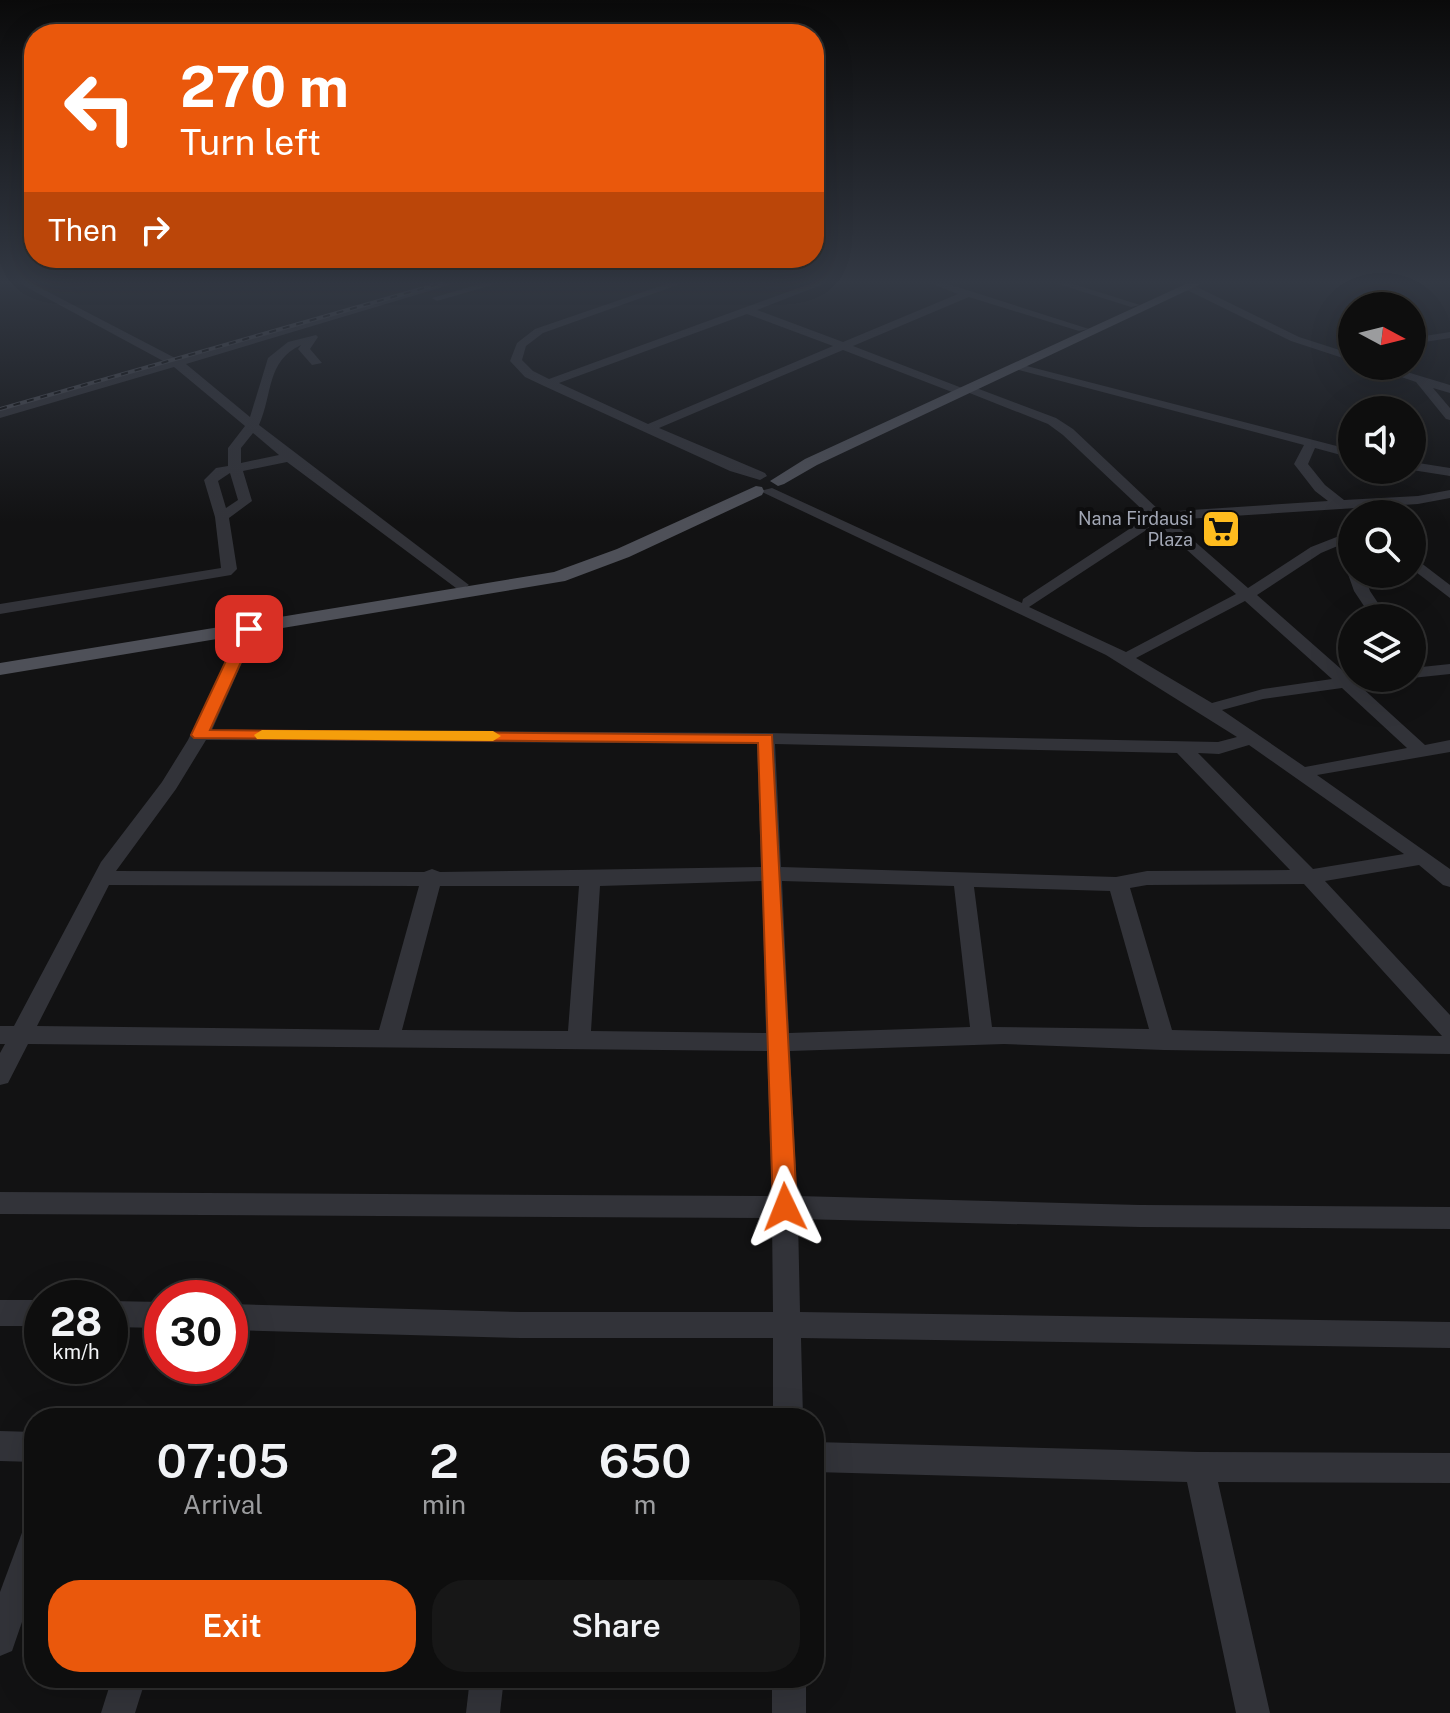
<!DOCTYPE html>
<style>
:root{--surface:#0e0e0e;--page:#171717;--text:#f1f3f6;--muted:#9b9c9e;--line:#2e2e2e;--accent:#ea580c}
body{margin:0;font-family:"Public Sans",sans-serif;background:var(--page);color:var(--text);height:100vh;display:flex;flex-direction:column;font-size:30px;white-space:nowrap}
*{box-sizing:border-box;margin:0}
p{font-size:26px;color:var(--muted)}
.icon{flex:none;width:44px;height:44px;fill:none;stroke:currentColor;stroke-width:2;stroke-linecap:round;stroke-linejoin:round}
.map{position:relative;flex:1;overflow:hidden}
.side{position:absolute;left:24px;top:1408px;width:800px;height:280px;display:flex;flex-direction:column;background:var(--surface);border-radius:32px;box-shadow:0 8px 32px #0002,0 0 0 2px var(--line)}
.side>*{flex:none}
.top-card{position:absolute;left:24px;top:24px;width:800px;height:244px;border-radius:32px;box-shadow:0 8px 32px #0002,0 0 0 2px var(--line);background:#ea580c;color:#fff;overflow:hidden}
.needle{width:52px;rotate:97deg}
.fabs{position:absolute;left:1338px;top:292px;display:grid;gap:16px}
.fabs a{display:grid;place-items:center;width:88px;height:88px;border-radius:50%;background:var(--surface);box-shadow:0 8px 32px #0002,0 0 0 2px var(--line);font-size:40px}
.speed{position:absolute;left:24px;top:1280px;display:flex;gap:16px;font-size:40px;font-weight:700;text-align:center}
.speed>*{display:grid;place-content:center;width:104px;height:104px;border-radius:50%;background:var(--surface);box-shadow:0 8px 32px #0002,0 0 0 2px var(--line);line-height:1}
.speed small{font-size:20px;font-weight:400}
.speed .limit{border:12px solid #d22;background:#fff;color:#111}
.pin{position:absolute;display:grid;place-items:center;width:68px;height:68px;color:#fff;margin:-34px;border-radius:16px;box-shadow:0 4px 12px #0006}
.me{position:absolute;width:88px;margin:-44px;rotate:358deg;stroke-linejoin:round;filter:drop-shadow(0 0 6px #0008)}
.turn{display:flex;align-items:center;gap:28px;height:168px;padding:0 24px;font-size:36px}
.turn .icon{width:104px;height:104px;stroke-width:2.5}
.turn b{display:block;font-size:56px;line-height:68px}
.then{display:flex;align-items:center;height:76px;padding:0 24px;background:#0003;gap:16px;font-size:30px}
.eta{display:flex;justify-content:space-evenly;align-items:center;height:136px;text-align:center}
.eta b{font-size:48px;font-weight:600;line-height:56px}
.action{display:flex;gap:16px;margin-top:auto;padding:16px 24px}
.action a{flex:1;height:92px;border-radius:32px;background:var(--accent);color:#fff;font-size:32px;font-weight:600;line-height:92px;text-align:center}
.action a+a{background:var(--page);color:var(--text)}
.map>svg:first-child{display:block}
</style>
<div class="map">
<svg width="1450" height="1713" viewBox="0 0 1450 1713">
<rect width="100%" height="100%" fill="#121213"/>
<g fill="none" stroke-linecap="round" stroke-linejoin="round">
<g fill="#323339" fill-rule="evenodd">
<path d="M 19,283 L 31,283 L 177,359 L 441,283 L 456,283 L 186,364 L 250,417 L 268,358 L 288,342 L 316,335 L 318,337 L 310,349 L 322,363 L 312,365 L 298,349 L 301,345 C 266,361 273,394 259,425 L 469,585 L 461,590 L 456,588 L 287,462 L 243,471 L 252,501 L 229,518 L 237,569 L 231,575 L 0,614 L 0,604 L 221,568 L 215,517 L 204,480 L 216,468 L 228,466 L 228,448 L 245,426 L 174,367 L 0,418 L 0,410 L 165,362 ZM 253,433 L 279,455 L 241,463 L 241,448 ZM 230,473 L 238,500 L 226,508 L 218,481 Z"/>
<polygon points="483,283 499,283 437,301 432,298"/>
<path d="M 669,283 L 683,283 L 543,333 L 526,346 L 522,360 L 533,371 L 549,379 L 812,283 L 826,283 L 757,310 L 843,342 L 958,294 L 930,283 L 945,283 L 1089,329 L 1079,331 L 969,297 L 853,346 L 962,388 L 971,386 L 1056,418 L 1073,429 L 1161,512 L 1328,501 L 1315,491 L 1294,464 L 1304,445 L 1015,369 L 1015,363 L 1352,450 L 1352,458 L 1315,448 L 1308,464 L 1325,485 L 1344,500 L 1418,496 L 1450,490 L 1450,498 L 1418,504 L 1170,520 L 1248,588 L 1311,547 L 1352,531 L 1352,540 L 1321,553 L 1257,595 L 1349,676 L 1381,678 L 1378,682 L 1359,685 L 1425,745 L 1450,740 L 1450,752 L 1317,775 L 1450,869 L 1450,887 L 1443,885 L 1419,865 L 1325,881 L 1450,1015 L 1450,1054 L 1164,1050 L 1004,1044 L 790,1051 L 797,1196 L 1140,1205 L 1450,1207 L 1450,1229 L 1140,1227 L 798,1219 L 800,1312 L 1450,1322 L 1450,1348 L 801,1338 L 803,1418 L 773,1418 L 773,1338 L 521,1338 L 230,1330 L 230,1304 L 521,1312 L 773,1312 L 772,1218 L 0,1214 L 0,1192 L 772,1196 L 767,1051 L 28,1044 L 8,1083 L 0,1085 L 0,1053 L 5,1044 L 0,1044 L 0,1026 L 14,1026 L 101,862 L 162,782 L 188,740 L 243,626 L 249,624 L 257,629 L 212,730 L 766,733 L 1218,742 L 1237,737 L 1106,655 L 760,491 L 772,488 L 1022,603 L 1023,599 L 1149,516 L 1063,435 L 1048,424 L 962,390 L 952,392 L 843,350 L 659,428 L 765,473 L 767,476 L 760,480 L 730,471 L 544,386 L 525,377 L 510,361 L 517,343 L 535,329 ZM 747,314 L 833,346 L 648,424 L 559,383 ZM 1157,523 L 1236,594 L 1126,652 L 1029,607 ZM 1245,601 L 1332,679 L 1263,689 L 1212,703 L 1136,658 ZM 1342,688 L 1407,748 L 1305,767 L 1222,710 L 1263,699 ZM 206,740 L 757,744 L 761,867 L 440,872 L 432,869 L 424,872 L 116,871 L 176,789 ZM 775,744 L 1177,753 L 1290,870 L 1147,871 L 1116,877 L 781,867 ZM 1249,745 L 1404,854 L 1313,869 L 1198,753 L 1219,754 ZM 762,881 L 766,1033 L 591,1031 L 600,886 ZM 782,881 L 954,886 L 970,1027 L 789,1033 ZM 1304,884 L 1442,1036 L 1172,1030 L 1130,888 L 1147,885 ZM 109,885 L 419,886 L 379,1030 L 37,1026 ZM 440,886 L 579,886 L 568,1031 L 402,1030 ZM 974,887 L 1110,891 L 1149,1029 L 992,1027 Z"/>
<polygon points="1055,283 1070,283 1140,305 1131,307"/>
<polygon points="1185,285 1193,285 1299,337 1352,354 1352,361 1291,341 1185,289"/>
<polygon points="1450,332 1450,338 1412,344 1412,338"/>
<polygon points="1369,366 1387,366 1450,385 1450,393 1433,388 1450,408 1450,420 1446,419 1416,382"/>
<polygon points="1412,462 1450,468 1450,476 1412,470"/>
<polygon points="1412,556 1450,585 1450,598 1412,569"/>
<polygon points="1352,570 1352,574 1364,574 1370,591 1388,618 1372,618 1354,591 1348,574"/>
<polygon points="1450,664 1450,674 1412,678 1412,668"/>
<rect x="0" y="1300" width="42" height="26"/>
<polygon points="110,1301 162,1302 162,1328 110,1327"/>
<polygon points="0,1431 34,1432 34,1462 0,1461"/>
<polygon points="814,1442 1199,1452 1450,1453 1450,1483 1218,1482 1270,1713 1236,1713 1187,1482 814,1472"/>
<polygon points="34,1525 34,1587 12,1651 0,1656 0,1592 23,1530"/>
<polygon points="112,1678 146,1678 135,1713 101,1713"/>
<polygon points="470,1678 504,1678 500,1713 466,1713"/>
<rect x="772" y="1678" width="34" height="35"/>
</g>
<g fill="#4e5058" fill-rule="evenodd">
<polygon points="1188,283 1203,283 817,465 784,484 778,486 770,481 805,459"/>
<polygon points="756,486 762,487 764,491 762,495 629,557 565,581 0,675 0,663 554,572 617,549"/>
</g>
<defs>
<polyline id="rail" points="0,409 442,283"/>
</defs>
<use href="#rail" stroke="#494b52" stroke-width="4"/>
<use href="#rail" stroke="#0d0d0e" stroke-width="2" stroke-dasharray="7" stroke-linecap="butt"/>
</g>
<linearGradient id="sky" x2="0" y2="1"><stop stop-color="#0a0a0a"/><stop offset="0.54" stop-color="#333944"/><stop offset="1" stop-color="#333944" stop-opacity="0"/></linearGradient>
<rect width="1450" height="522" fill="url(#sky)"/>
<polygon fill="#ea580c" stroke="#983908" stroke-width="2" points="249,624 256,629 210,730 772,735 797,1207 794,1214 785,1217 777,1214 773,1207 758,743 194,738 191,735 241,629"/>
<polygon fill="#f59e0b" points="262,730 493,731 501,736 493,741 257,739 254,735"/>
<defs>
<symbol id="supermarket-square" viewBox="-11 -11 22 22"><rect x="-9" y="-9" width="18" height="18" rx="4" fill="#ffbc1e" stroke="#0d0d0e"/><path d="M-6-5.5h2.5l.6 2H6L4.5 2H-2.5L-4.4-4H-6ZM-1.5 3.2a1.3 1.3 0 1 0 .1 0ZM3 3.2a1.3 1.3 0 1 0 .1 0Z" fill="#111"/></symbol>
</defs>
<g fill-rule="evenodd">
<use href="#supermarket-square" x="1199" y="507" width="44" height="44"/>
</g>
<g text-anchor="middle" stroke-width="8" stroke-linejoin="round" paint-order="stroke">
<g font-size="18" fill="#a2a7b5" stroke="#0d0d0e" text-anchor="end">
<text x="1193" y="525">Nana Firdausi<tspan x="1193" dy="21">Plaza</tspan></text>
</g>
</g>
</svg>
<div class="fabs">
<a><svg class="needle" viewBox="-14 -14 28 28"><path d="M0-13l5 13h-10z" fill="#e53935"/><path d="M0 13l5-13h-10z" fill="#9b9c9e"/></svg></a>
<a><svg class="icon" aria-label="sound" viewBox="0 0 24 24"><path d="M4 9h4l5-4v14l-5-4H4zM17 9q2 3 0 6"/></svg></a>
<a><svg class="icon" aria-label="search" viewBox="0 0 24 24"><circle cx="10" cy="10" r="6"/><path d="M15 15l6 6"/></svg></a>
<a><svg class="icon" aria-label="layers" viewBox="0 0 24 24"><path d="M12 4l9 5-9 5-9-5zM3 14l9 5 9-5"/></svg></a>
</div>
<div class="speed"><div>28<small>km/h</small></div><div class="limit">30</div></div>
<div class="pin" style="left:249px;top:629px;background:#d93025"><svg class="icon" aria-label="arrive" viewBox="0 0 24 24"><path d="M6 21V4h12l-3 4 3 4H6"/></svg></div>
<svg class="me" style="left:785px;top:1207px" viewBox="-20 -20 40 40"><path d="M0-17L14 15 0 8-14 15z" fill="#ea580c" stroke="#fff" stroke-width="4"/></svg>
<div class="top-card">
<div class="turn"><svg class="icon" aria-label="left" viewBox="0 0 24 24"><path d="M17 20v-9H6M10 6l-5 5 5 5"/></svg><div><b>270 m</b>Turn left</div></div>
<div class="then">Then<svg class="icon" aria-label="right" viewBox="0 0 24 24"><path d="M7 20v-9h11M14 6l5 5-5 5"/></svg></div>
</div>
<section class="side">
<div class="eta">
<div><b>07:05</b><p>Arrival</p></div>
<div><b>2</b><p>min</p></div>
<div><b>650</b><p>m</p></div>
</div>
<div class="action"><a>Exit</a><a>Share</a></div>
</section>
</div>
